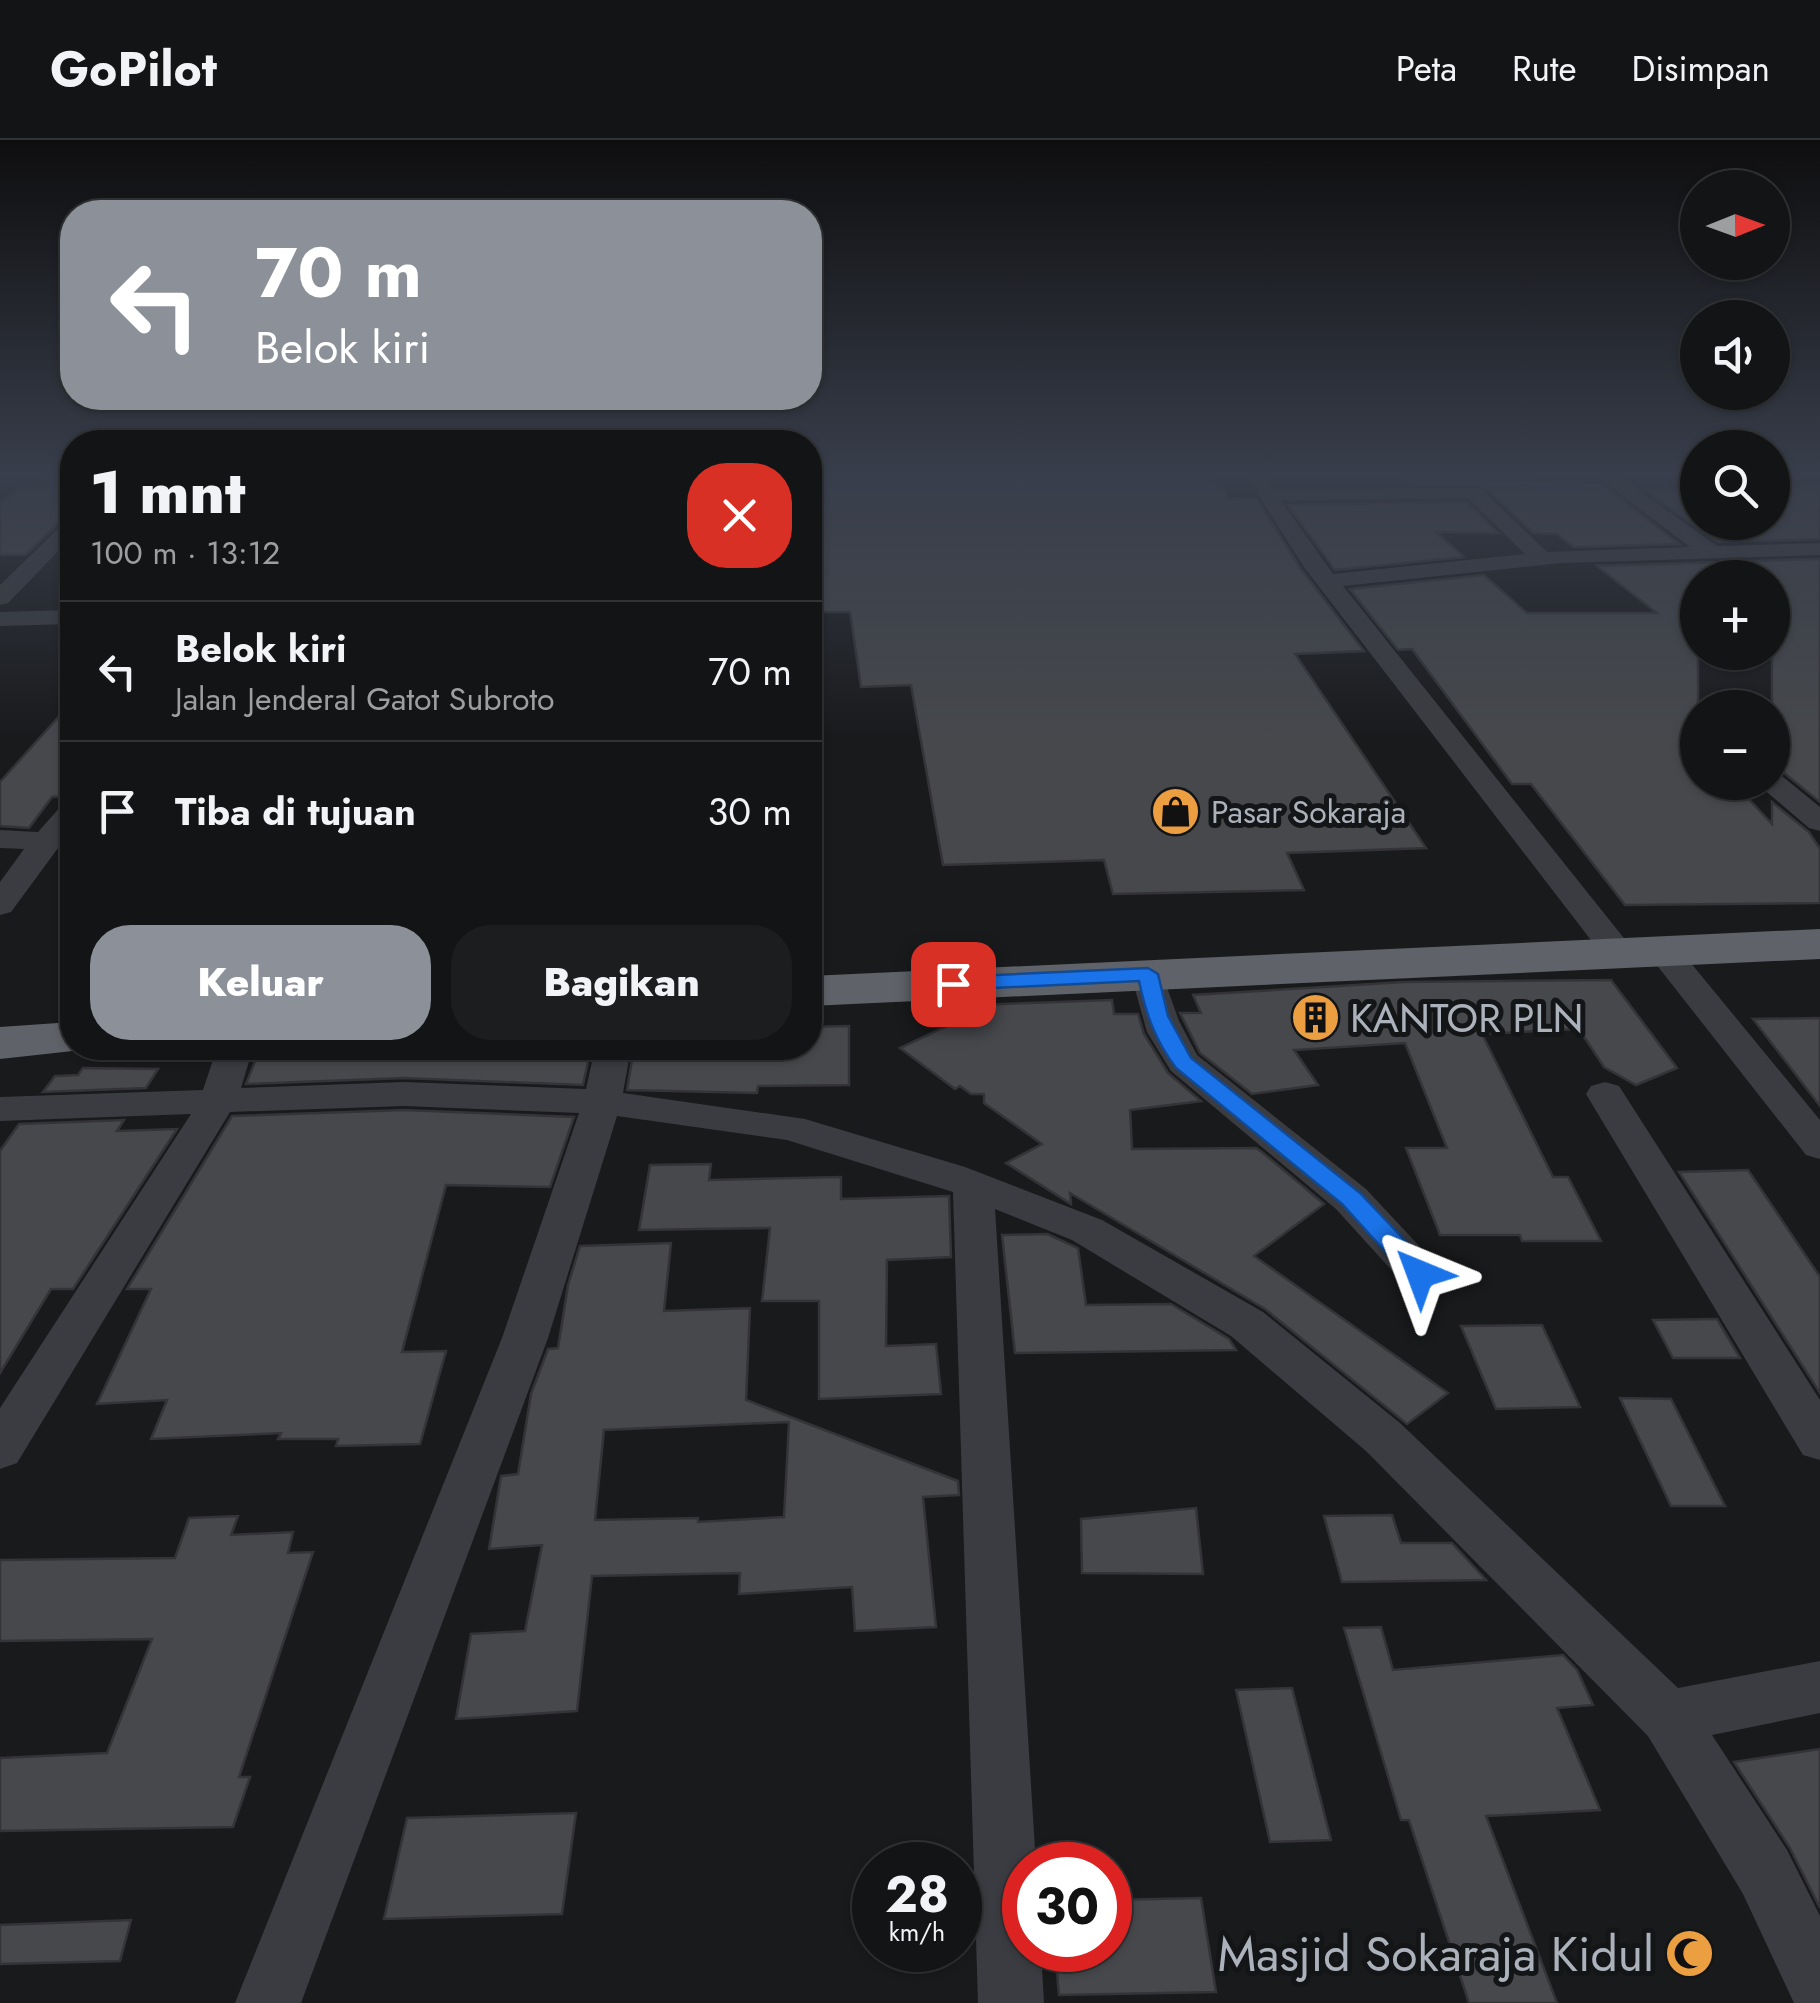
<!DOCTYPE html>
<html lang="id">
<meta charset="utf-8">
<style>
:root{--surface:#131415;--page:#1c1d1e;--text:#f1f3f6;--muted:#9d9ea0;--line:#323334;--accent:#8c9099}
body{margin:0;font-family:Jost,sans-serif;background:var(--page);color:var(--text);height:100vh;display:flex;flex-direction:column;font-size:38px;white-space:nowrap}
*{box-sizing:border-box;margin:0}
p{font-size:32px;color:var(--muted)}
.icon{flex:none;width:55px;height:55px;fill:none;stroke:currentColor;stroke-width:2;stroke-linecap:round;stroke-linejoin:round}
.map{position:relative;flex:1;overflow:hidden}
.drawer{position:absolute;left:60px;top:290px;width:762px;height:630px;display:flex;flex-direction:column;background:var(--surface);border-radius:40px;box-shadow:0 2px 8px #0004,0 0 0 2px var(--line)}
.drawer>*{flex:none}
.banner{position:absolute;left:60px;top:60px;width:762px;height:210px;border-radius:40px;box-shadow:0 2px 8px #0004,0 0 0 2px var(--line);background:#8c9099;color:#fff;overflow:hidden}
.needle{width:65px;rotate:89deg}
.tools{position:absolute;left:1680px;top:30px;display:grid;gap:20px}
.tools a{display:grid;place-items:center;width:110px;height:110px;border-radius:50%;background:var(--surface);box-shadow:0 2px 8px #0004,0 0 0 2px var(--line);font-size:50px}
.speed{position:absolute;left:852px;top:1702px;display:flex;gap:20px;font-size:50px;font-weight:700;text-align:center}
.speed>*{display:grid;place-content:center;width:130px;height:130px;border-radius:50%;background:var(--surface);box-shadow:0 2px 8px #0004,0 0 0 2px var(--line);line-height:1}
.speed small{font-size:25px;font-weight:400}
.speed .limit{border:15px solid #d22;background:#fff;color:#111}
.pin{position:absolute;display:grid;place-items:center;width:85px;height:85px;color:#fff;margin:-42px;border-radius:20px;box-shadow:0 5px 15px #0006}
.me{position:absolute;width:110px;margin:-55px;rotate:316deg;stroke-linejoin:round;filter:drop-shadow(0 0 8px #0008)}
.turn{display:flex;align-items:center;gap:35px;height:210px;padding:0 30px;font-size:45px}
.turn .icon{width:130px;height:130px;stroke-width:2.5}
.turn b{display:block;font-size:70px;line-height:85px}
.round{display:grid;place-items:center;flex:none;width:105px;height:105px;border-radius:40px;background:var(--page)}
.overview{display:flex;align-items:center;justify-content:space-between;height:170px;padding:0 30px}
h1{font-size:60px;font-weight:800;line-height:75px}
.action{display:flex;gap:20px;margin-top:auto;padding:20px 30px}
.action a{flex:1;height:115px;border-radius:40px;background:var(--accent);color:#fff;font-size:40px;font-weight:800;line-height:115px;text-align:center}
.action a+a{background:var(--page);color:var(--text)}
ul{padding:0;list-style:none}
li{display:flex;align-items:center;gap:30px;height:140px;padding:0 30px;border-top:2px solid var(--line)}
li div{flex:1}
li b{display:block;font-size:38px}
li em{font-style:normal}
header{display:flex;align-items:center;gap:60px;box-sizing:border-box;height:140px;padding:0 50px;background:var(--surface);border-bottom:2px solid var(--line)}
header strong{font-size:48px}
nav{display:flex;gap:55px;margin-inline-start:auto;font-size:35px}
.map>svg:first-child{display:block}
</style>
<header>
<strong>GoPilot</strong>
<nav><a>Peta</a><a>Rute</a><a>Disimpan</a></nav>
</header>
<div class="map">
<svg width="1820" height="1863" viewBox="0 0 1820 1863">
<rect width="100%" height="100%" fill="#191a1c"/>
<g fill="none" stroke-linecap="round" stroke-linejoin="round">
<polygon fill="#303a40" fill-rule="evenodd" points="72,339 72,343 0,345 0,341"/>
</g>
<g fill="#46484c" stroke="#343438" stroke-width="2.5" fill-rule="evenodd">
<polygon points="819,337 1208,337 1211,344 1222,344 1228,359 1256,358 1301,429 1364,511 1295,514 1426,708 1287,713 1304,750 1113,754 1104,720 943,725 911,545 861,547 850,472 810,472 810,354"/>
<polygon points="1405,337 1600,343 1679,404 1574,407 1557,394 1533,393 1483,345 1413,345"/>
<polygon points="1820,345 1820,399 1718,402 1646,351 1698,349 1698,382 1772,382 1772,346"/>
<polygon points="72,347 72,377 62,379 26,415 0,415 0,363 19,348"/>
<polygon points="1466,362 1498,393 1436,392 1464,417 1335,430 1288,365"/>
<polygon points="1820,419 1820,662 1784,633 1772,630 1772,438 1698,438 1698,642 1733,642 1772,684 1772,662 1809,692 1820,709 1820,763 1625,765 1531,644 1512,644 1412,509 1398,510 1350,449 1484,435 1527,473 1657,473 1597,426"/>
<polygon points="72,562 72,656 52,657 29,688 0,686 0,642"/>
<polygon points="1611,840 1677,928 1636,945 1604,927 1579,889 1482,894 1553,1037 1568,1037 1601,1101 1522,1101 1520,1095 1440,1095 1406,1008 1447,1008 1405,903 1294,910 1318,945 1252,954 1200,913 1180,873 1201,873 1193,855 1404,842"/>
<polygon points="1112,860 1114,874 1138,874 1144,894 1168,933 1201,961 1130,970 1132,1009 1256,1008 1262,1012 1324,1064 1254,1116 1448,1253 1407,1284 1265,1169 1070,1053 1071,1064 1006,1023 1042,1004 984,963 984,954 971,954 960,946 955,949 900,908 949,885 946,866"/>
<polygon points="1820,878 1820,966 1753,879"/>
<polygon points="849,886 849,945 758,946 757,953 627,950 634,908 810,908 810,887"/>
<polygon points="372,908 591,908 583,945 404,938 246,944 258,914"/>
<polygon points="83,928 158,929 146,948 43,952 55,936 78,935"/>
<polygon points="404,970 574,977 550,1047 446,1045 402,1212 446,1211 420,1304 336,1306 338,1299 278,1299 281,1293 151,1299 167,1260 97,1264 151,1149 127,1149 232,976"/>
<polygon points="124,980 117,991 177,989 73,1149 51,1149 0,1233 0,1011 19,984"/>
<polygon points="711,1024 709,1040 841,1037 841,1059 949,1056 951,1117 887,1120 886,1206 936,1204 941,1254 819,1259 819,1161 762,1161 770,1088 639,1090 650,1025"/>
<polygon points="1748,1030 1820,1137 1820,1253 1679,1032"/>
<polygon points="1047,1094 1078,1108 1086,1165 1171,1164 1229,1199 1236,1210 1015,1213 1002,1095"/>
<path d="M 671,1103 L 664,1171 L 750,1168 L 746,1260 L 958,1341 L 959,1355 L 923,1357 L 936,1487 L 855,1491 L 852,1447 L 739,1454 L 740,1433 L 592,1436 L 577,1571 L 456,1579 L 471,1494 L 525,1491 L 542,1405 L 489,1409 L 501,1336 L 518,1334 L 531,1254 L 548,1209 L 558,1208 L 568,1145 L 580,1106 ZM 789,1282 L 784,1377 L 698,1382 L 698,1378 L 595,1380 L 604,1290 Z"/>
<polygon points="1717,1179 1740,1218 1673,1218 1653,1180"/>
<polygon points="1542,1185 1580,1267 1496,1269 1461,1186"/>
<polygon points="1620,1258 1671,1259 1725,1366 1671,1366"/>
<polygon points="1196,1368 1203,1434 1082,1433 1081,1379"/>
<polygon points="1392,1375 1401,1403 1452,1403 1486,1440 1342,1442 1324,1376"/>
<polygon points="238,1376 231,1395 293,1392 288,1413 313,1412 239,1637 250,1637 233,1687 0,1691 0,1618 107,1613 152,1499 0,1501 0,1420 175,1418 189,1378"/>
<polygon points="1381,1487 1393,1530 1563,1515 1577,1530 1593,1565 1557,1568 1600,1670 1486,1676 1557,1863 1469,1863 1409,1680 1401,1680 1344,1488"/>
<polygon points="1292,1548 1331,1700 1270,1702 1236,1550"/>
<polygon points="1820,1609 1820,1768 1790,1708 1734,1622"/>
<polygon points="576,1673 562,1774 384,1779 407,1678"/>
<polygon points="1201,1758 1216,1852 1059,1855 1055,1810 1110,1810 1110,1760"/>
<polygon points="131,1780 120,1821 0,1824 0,1785"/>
</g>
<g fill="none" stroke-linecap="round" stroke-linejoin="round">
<g fill="#3b3c41" fill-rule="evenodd">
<path d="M 1247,337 L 1266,337 L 1274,349 L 1480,348 L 1547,412 L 1690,407 L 1598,337 L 1620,337 L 1717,406 L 1820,403 L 1820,415 L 1561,423 L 1343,446 L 1631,807 L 1636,814 L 1631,821 L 1607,821 L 1304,427 ZM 1468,358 L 1525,414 L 1333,434 L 1281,361 Z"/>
<polygon points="72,380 72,397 8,463 0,465 0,445 65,382"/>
<polygon points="72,470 72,484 0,486 0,472"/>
<polygon points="1772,634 1782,636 1820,667 1820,691 1809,688 1762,648 1758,642 1772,642"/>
<polygon points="72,662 72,689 11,772 0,775 0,742 24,709 0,708 0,690 38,692 62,665"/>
<polygon points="1664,802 1676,805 1820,980 1820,1019 1806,1015 1652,819 1647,812 1652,805"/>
<polygon points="1148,825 1160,828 1179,881 1197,915 1366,1049 1435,1123 1442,1134 1435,1145 1420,1149 1405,1145 1336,1069 1171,931 1147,892 1131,835 1136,828"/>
<polygon points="217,908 253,908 241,948 404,942 586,949 595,908 631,908 623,953 805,979 965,1027 1102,1080 1263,1172 1400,1283 1678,1548 1820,1521 1820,1573 1712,1595 1787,1710 1820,1776 1820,1863 1794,1863 1743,1754 1648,1596 1366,1311 1231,1196 1072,1100 995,1069 1036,1725 1025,1725 1025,1810 1041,1810 1044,1863 978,1863 953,1052 787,1000 617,976 548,1198 301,1863 235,1863 502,1198 579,973 404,966 230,972 17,1323 0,1329 0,1268 191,974 0,981 0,957 203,950"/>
<polygon points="1605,942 1619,946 1820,1260 1820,1320 1803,1315 1586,954 1591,946"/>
</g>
<g fill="#5f6268" fill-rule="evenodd">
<polygon points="1820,789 1820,819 810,866 810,836"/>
<polygon points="72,882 72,908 91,909 0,919 0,887"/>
</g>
</g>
<linearGradient id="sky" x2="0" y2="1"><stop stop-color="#0e0e0f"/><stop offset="0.56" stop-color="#383e4b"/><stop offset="1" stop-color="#383e4b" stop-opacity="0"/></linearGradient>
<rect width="1820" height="598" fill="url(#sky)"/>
<path fill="#1a73e8" stroke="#114b97" stroke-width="2.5" d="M 1148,828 L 1158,834 L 1168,876 L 1191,918 L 1360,1053 L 1430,1127 L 1434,1134 L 1430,1140 L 1411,1140 L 1342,1064 L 1176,928 C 1155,900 1146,874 1139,841 L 953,850 L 942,844 L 953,837 Z"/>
<defs>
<symbol id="shop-disc" viewBox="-11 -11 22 22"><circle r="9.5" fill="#ec9f41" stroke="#141517"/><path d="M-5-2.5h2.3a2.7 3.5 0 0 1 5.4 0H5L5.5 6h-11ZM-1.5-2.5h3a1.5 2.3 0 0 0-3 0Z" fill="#111"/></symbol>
<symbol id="building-disc" viewBox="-11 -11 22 22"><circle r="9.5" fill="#ec9f41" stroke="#141517"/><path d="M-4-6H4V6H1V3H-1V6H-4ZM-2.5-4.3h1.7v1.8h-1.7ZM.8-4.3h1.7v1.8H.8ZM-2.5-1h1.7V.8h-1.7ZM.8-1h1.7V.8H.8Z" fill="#111"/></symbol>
<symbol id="mosque-disc" viewBox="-11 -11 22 22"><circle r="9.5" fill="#ec9f41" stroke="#141517"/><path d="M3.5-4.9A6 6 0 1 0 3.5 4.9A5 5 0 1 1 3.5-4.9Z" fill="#111"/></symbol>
</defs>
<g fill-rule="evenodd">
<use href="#shop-disc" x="1148" y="644" width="55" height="55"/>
<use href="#building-disc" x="1288" y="850" width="55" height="55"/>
<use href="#mosque-disc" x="1662" y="1786" width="55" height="55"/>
</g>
<g text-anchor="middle" stroke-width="10" stroke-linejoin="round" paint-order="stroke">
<g font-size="32" fill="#acb2bb" stroke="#141517" text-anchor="start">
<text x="1211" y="683">Pasar Sokaraja</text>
</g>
<g font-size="40" fill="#acb2bb" stroke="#141517" text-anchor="start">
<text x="1350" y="892">KANTOR PLN</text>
</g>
<g font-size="48" fill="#acb2bb" stroke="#141517" text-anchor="end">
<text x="1654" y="1831">Masjid Sokaraja Kidul</text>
</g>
</g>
</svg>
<div class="tools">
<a><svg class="needle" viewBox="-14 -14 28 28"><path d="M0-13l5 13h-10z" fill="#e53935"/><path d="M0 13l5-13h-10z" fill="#9d9ea0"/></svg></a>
<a><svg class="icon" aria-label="sound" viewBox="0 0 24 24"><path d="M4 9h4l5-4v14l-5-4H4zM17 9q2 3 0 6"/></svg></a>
<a><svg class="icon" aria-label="search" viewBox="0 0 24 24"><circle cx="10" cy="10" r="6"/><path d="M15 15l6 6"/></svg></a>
<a>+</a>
<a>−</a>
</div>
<div class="speed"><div>28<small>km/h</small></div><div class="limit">30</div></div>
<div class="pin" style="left:953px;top:844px;background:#d93025"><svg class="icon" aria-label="arrive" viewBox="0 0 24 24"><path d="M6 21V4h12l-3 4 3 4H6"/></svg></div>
<svg class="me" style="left:1420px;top:1134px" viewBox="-20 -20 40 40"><path d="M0-17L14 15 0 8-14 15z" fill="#1a73e8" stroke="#fff" stroke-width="4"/></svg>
<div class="banner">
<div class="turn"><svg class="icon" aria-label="left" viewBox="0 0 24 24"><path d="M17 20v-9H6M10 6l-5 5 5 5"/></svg><div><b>70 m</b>Belok kiri</div></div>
</div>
<section class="drawer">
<div class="overview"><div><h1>1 mnt</h1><p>100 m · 13:12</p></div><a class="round" style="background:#d93025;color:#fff"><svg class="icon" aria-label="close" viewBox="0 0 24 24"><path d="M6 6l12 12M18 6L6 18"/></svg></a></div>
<ul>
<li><svg class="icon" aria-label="left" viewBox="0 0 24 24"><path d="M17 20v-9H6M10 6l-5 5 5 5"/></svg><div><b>Belok kiri</b><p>Jalan Jenderal Gatot Subroto</p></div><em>70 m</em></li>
<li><svg class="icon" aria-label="arrive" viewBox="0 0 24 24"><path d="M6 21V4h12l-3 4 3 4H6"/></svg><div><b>Tiba di tujuan</b></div><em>30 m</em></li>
</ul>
<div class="action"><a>Keluar</a><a>Bagikan</a></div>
</section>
</div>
